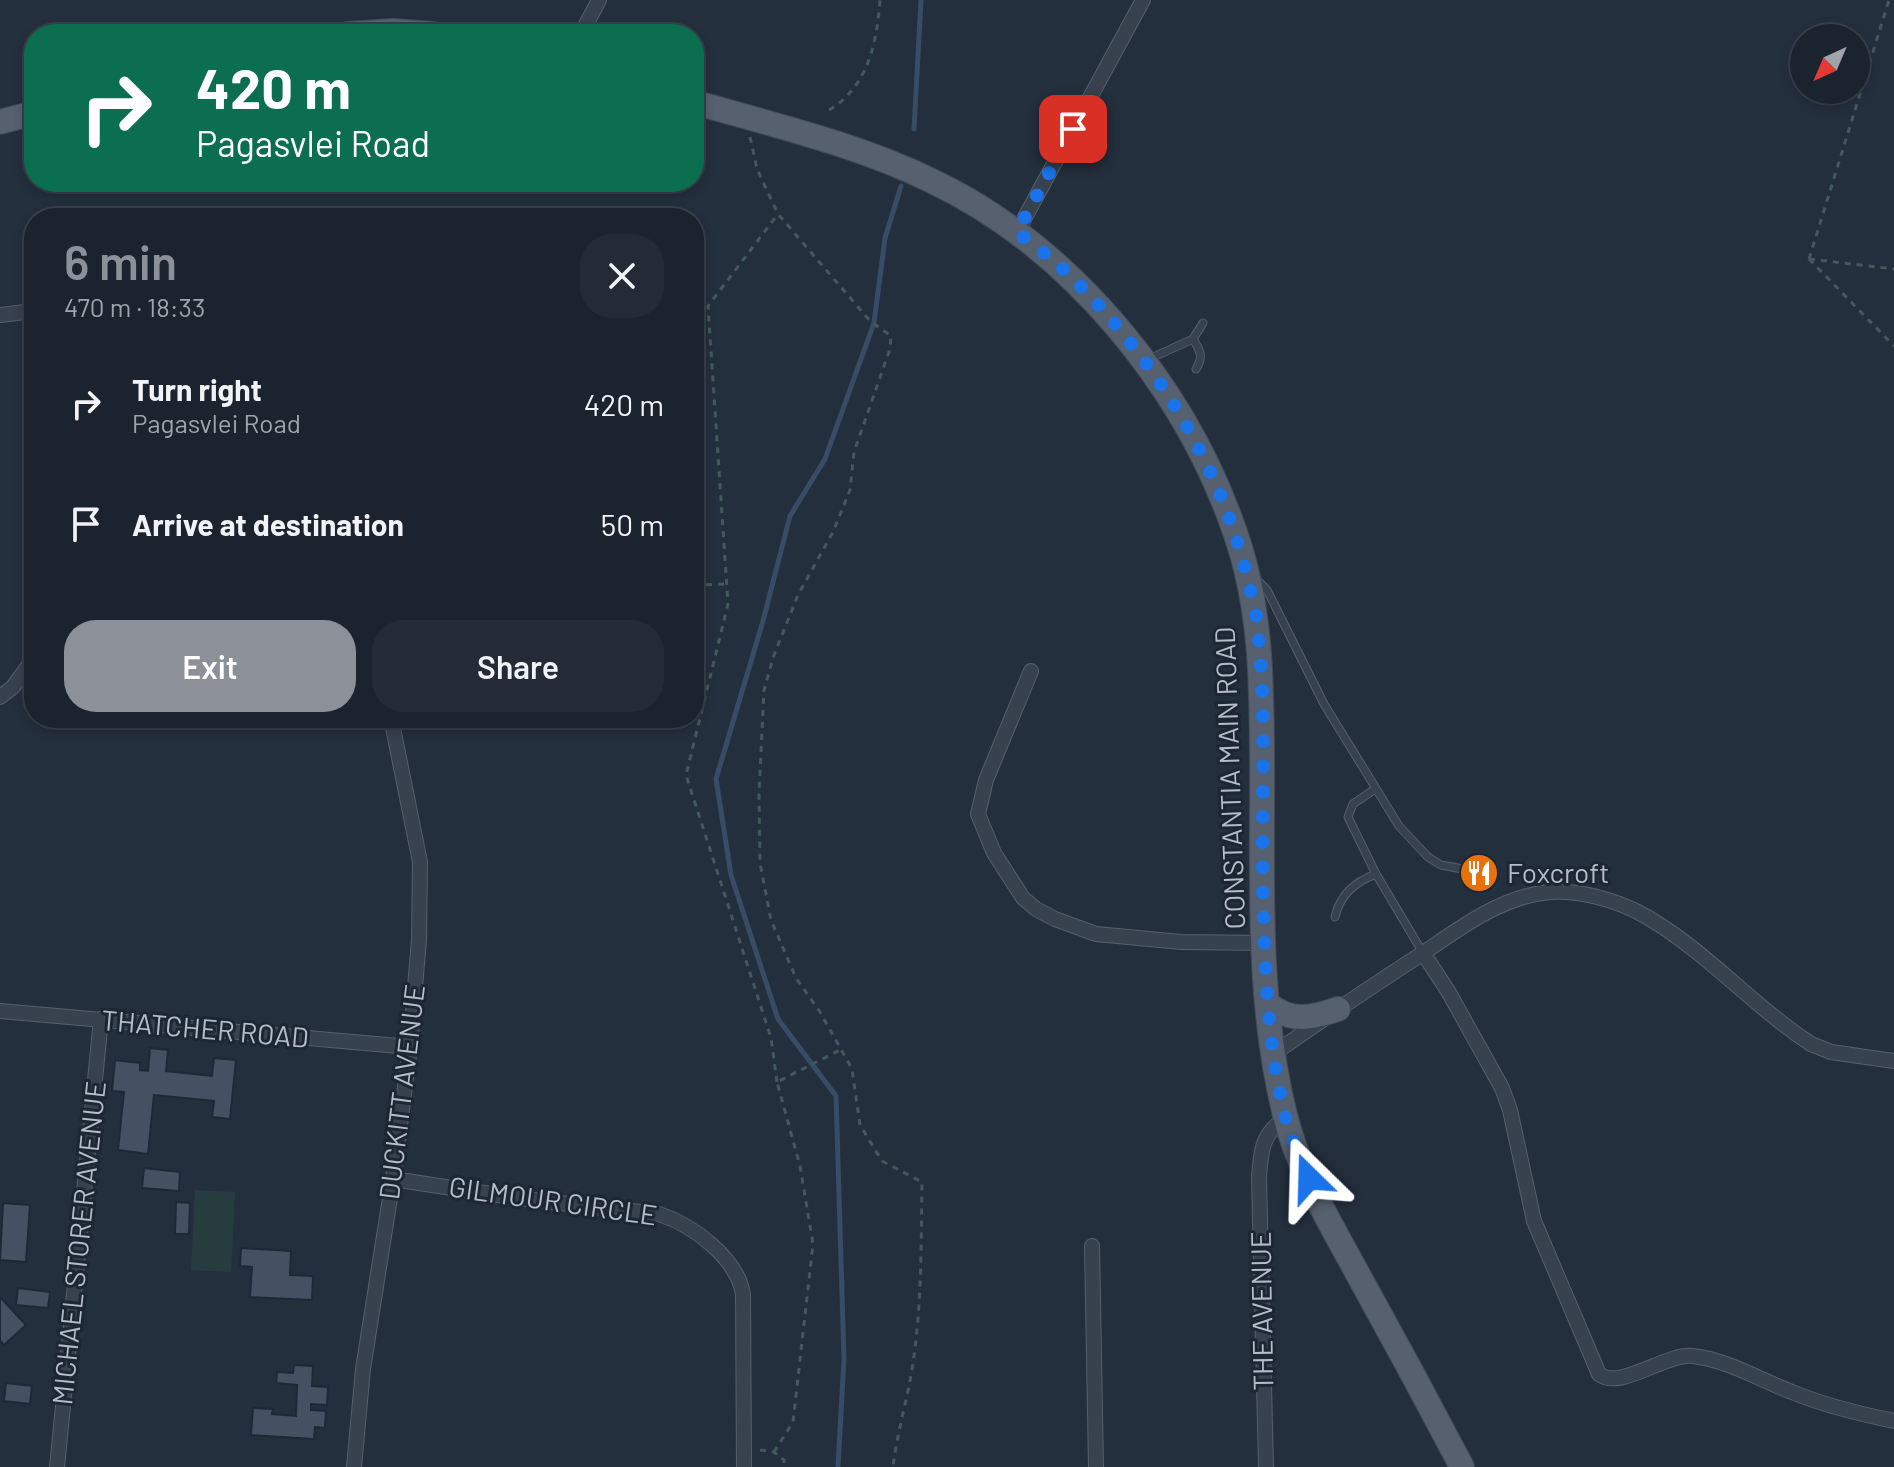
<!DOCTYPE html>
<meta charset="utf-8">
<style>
:root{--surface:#1b232e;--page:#242b36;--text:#f1f3f6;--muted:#a0a4aa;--line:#39404a;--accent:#8c9099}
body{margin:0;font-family:Barlow,sans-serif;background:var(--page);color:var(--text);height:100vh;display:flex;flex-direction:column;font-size:30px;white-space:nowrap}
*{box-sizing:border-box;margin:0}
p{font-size:26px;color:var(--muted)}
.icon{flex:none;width:44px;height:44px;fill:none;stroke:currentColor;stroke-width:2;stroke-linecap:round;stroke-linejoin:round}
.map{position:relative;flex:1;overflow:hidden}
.drawer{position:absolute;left:24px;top:208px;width:680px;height:520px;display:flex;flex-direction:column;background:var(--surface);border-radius:32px;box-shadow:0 4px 12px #0003,0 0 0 2px var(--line)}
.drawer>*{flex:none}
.banner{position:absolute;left:24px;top:24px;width:680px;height:168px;border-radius:32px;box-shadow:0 4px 12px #0003,0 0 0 2px var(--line);background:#0b6e4f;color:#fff;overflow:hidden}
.needle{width:52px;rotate:224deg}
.tools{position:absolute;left:1790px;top:24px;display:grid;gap:16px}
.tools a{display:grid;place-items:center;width:80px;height:80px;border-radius:50%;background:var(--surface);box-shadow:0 4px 12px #0003,0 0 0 2px var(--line);font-size:40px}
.pin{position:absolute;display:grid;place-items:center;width:68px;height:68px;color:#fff;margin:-34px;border-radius:16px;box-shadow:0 4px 12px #0006}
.me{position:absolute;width:88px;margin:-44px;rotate:338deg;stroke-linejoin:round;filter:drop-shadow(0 0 6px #0008)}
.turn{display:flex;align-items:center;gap:28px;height:168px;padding:0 40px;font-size:36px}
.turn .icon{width:104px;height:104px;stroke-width:2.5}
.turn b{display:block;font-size:56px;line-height:68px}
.round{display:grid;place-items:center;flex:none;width:84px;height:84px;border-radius:32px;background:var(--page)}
.head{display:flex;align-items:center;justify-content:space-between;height:136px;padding:0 40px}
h1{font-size:48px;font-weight:600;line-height:60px;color:var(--accent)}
.cta{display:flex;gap:16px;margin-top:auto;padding:16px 40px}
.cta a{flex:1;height:92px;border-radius:32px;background:var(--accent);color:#fff;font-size:32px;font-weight:600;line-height:92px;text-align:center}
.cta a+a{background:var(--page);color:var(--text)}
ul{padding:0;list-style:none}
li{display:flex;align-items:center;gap:24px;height:120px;padding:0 40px}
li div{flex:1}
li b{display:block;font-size:30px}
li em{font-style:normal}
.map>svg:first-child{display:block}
</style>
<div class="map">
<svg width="1894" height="1467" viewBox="0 0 1894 1467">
<rect width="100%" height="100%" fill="#242f3e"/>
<polygon fill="#263c3f" points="195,1190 235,1192 231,1272 191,1270"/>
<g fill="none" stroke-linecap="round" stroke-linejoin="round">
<g stroke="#394c67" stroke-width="5">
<polyline points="914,129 921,0"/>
<polyline points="838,1467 844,1359 836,1096 778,1019 731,875 716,779 763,621 790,516 825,459 874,323 885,238 901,186"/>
</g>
</g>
<g fill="#455162" stroke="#1f2835" stroke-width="2">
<polygon points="150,1048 168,1050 166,1071 212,1076 214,1058 236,1060 230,1119 212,1117 214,1101 154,1095 148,1154 118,1150 124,1092 112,1091 115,1060 140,1063 140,1070 148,1071"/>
<polygon points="144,1168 180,1172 179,1191 142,1188"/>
<polygon points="176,1202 190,1203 189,1234 175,1234"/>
<polygon points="3,1203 30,1205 26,1262 0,1260"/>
<polygon points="241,1248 291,1251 290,1275 313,1276 312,1300 250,1297 252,1267 240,1266"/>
<polygon points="18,1288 50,1292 48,1308 16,1305"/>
<polygon points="0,1297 26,1325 4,1345 0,1340"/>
<polygon points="294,1365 313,1366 312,1386 328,1387 327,1405 311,1404 311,1410 326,1411 325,1428 315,1427 314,1439 251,1435 253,1408 273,1409 272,1414 296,1416 297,1385 276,1383 277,1372 293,1373"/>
<polygon points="6,1383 32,1386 30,1404 4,1401"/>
</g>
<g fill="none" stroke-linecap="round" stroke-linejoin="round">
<defs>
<g id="service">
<path d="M 1193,339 C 1200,350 1204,357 1196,369"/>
<polyline points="1149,359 1193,339 1203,323"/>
<polyline points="1255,578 1267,590 1324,704 1399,826 1428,857 1441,865 1468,870"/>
<polyline points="1375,789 1353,804 1348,817 1376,874 1423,953"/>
<path d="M 1335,917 C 1340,895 1354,882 1376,874"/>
</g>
<g id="minor">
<polyline points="581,34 599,0"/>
<polyline points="1017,232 1143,0"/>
<polyline points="0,315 34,311"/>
<polyline points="1031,671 986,780 978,814 994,853 1023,898 1036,909 1055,919 1096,934 1181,942 1264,943"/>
<polyline points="0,697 13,687 34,658"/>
<path d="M 1423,953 L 1448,991 L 1502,1088 L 1510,1110 L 1534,1221 L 1599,1374 C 1620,1391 1665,1353 1693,1356 C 1728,1360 1760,1380 1792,1392 C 1825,1406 1860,1414 1894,1421"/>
<polyline points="0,1011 410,1047"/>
<path d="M 1273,1054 C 1319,1022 1366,990 1414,959 C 1454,933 1494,900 1542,893 C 1576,888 1618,900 1647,917 C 1707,952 1753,1006 1811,1044 L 1831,1052 L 1894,1061"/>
<path d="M 393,1179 L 524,1199 L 659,1214 C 693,1225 737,1258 743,1294 L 744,1467"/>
<polyline points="1092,1246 1096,1467"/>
<polyline points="57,1467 101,1019"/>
<polyline points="354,1467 363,1369 393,1179 410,1047 419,940 420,862 391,718"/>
<path d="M 1266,1467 L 1259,1177 C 1261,1150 1262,1133 1286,1118"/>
</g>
<g id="primary">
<polyline points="348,34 393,31 433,34"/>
<path d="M 694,102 C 773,125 856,144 930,180 C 1072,247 1186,388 1236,535 C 1254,587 1260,642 1261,696 C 1266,834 1251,979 1285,1115 C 1299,1173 1332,1226 1360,1278 C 1395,1341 1429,1404 1462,1467"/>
<polyline points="0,122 34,113"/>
<path d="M 1268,1004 C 1291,1023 1312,1018 1338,1009"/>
</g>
</defs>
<use href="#service" stroke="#565f6c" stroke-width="9"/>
<use href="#minor" stroke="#565f6c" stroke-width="16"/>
<use href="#primary" stroke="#414a57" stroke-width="26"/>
<g stroke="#44595c" stroke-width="3" stroke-dasharray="6 6" stroke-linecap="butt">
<path d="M 829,110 C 868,87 877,42 880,0"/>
<path d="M 750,137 L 757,169 L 778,214 L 870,321 L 891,336 L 890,349 L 854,452 L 850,490 L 833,532 L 798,595 L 774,655 L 764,690 L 759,793 L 760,863 L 771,920 L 796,978 L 820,1012 L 852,1069 L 860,1125 L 882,1161 L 922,1182 C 921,1242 922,1303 913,1363 C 908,1398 897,1432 893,1467"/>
<polyline points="1809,259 1889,0"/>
<polyline points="1809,259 1894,346"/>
<polyline points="1809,259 1894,269"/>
<polyline points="694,585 727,584"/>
<polyline points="777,1082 771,1038 686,775 728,604 708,306 778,214"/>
<polyline points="760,1450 774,1452 784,1460 784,1467"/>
<polyline points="774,1452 793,1422 813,1244 800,1166 777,1082 840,1050"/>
</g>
<use href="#service" stroke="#38414e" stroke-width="7"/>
<use href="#minor" stroke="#38414e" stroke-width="14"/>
<use href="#primary" stroke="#56606e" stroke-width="24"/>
</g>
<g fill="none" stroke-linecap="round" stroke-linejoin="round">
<path stroke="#1a73e8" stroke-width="14" stroke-dasharray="0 25.2" d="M 1073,129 L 1017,232 C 1032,244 1049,256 1064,270 C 1149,350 1218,459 1246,573 C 1249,586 1254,600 1256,614 C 1268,706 1261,800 1263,893 C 1265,967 1267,1043 1285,1116 C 1291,1137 1300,1158 1309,1178"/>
</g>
<defs>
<symbol id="restaurant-disc" viewBox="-11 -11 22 22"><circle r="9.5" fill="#e8710a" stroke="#1d2633"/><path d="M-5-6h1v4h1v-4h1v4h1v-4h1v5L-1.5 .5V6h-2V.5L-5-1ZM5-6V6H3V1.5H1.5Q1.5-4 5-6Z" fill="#fff"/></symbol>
</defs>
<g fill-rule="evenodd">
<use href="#restaurant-disc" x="1457" y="851" width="44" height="44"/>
</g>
<g text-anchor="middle" stroke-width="6" stroke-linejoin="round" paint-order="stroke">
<g font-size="28" fill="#b4bcc9" stroke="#1d2633">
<text transform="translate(1230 778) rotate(-92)" y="10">CONSTANTIA MAIN ROAD</text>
<text transform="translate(205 1029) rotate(5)" y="10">THATCHER ROAD</text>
<text transform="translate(402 1092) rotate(-83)" y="10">DUCKITT AVENUE</text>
<text transform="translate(553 1201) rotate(8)" y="10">GILMOUR CIRCLE</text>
<text transform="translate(79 1243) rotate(-84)" y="10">MICHAEL STORER AVENUE</text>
<text transform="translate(1262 1311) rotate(-91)" y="10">THE AVENUE</text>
</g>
<g font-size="28" fill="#b4bcc9" stroke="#1d2633" text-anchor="start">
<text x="1507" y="883">Foxcroft</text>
</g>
</g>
</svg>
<div class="tools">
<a><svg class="needle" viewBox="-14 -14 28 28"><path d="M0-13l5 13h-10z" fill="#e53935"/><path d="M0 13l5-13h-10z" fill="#a0a4aa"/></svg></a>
</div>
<div class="pin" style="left:1073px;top:129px;background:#d93025"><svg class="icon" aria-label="arrive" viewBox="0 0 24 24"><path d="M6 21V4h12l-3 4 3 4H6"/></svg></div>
<svg class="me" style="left:1309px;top:1178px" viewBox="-20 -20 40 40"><path d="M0-17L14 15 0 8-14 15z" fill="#1a73e8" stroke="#fff" stroke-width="4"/></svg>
<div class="banner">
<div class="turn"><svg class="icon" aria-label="right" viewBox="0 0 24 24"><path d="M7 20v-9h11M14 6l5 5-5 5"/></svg><div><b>420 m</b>Pagasvlei Road</div></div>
</div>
<section class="drawer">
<div class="head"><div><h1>6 min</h1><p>470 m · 18:33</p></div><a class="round"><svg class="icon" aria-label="close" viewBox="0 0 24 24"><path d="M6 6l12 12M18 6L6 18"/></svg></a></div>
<ul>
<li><svg class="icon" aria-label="right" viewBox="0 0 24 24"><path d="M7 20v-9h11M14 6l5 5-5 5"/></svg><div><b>Turn right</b><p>Pagasvlei Road</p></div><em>420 m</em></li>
<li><svg class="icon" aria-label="arrive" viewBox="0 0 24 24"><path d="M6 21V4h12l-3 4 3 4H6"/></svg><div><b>Arrive at destination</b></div><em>50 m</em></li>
</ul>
<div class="cta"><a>Exit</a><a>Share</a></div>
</section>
</div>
